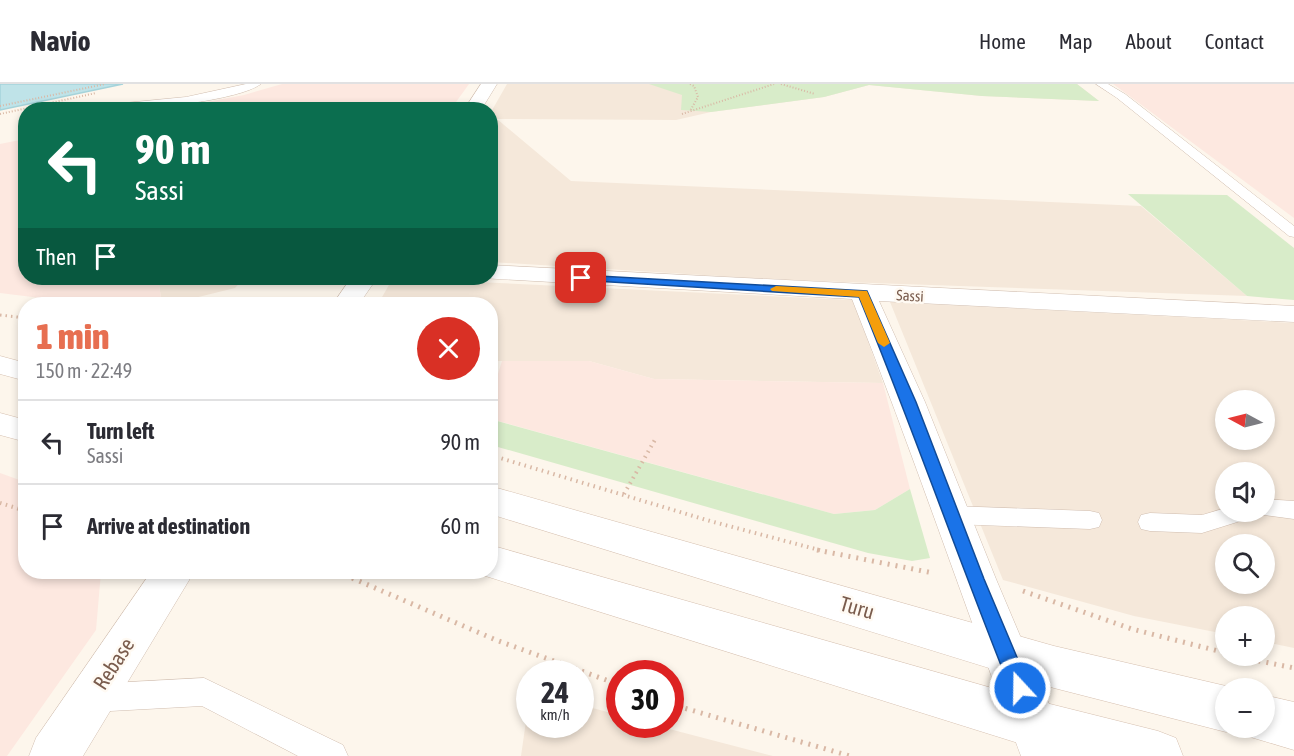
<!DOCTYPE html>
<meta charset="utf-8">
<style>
:root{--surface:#fff;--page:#f2f2f3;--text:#2b2b33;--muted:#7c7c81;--line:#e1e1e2;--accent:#e76f51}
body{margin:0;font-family:"Asap Condensed",sans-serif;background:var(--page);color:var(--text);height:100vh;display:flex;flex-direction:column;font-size:22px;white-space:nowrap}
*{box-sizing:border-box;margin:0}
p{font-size:20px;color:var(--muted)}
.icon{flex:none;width:33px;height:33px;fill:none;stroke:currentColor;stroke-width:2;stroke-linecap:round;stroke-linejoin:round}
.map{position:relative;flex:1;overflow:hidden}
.drawer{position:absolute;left:18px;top:213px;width:480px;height:282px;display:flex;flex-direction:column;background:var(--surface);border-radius:24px;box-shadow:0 3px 9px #0003}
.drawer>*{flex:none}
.hud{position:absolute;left:18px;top:18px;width:480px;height:183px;border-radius:24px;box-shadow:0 3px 9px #0003;background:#0b6e4f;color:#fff;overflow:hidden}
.needle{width:39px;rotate:277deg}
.controls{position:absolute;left:1215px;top:306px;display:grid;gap:12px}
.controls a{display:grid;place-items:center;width:60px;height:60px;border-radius:50%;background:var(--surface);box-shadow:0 3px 9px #0003;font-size:30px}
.speed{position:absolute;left:516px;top:576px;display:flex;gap:12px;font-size:30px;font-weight:700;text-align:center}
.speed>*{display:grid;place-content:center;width:78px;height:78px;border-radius:50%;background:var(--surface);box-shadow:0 3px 9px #0003;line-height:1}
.speed small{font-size:15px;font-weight:400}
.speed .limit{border:9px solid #d22;background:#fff;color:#111}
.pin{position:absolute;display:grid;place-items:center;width:51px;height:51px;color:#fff;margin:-26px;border-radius:12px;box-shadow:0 3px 9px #0006}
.me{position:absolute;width:66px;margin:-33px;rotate:339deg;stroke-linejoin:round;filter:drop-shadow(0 0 4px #0008)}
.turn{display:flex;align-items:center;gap:21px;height:126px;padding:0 18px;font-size:27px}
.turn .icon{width:78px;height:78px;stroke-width:2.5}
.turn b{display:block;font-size:42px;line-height:51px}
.then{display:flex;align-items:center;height:57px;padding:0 18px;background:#0003;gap:12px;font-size:22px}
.round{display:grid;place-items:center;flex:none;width:63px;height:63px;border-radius:32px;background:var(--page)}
.headline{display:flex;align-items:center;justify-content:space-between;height:102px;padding:0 18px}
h1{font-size:36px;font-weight:800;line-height:45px;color:var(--accent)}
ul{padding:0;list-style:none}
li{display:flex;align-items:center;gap:18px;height:84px;padding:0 18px;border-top:2px solid var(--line)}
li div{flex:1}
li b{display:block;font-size:22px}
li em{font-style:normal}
header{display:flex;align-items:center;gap:36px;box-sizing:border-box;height:84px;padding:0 30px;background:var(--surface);border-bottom:2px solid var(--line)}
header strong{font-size:28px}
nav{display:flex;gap:33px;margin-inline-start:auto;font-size:21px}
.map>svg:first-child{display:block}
</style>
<header>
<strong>Navio</strong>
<nav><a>Home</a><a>Map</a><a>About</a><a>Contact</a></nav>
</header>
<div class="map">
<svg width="1294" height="672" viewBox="0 0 1294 672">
<rect width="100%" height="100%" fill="#fdf6ec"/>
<g fill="#f5e8da" fill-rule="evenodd">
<polygon points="507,0 1077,0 1099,17 982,12 869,1 824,13 711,28 676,36 497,35 571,97 1141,122 1247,212 785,196 491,178 491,28"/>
<polygon points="158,194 244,194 235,204 170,220 162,220"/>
<polygon points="393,194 853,216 883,299 654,295 589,277 491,277 490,220 378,220"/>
<path d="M 890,218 L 1294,239 L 1294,564 L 1265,558 L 1264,532 L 1226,532 L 1225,550 L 1134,532 L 1003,496 ZM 1226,316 L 1264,316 L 1264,356 L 1226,356 ZM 1226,388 L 1264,388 L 1264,428 L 1226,428 ZM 1226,460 L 1264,460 L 1264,500 L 1226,500 Z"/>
<polygon points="529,616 530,640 580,640 581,621 619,631 620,640 654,641 773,672 521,672"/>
</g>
<g fill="#fde8e0">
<polygon points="282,0 469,0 451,25 169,25 244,11"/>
<polygon points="1113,0 1294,0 1294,134 1124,8"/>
<polygon points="25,55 26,194 158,194 162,220 89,220 0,209 0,60"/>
<polygon points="502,277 589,277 654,295 883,299 910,405 875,426 834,430 491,335 491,312"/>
<polygon points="0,389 25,398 26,488 101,488 96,546 7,672 0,672"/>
</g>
<g fill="#d8ecc9">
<polygon points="649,0 1077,0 1099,17 982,12 869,1 824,13 711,28 681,26 682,11"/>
<polygon points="1128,110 1227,111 1294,164 1294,216 1247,212"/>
<polygon points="490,335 834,430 875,426 910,405 930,474 912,477 868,469 491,361"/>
</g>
<polygon fill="#bfe3e8" stroke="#a5d3da" stroke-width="1.5" points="0,0 123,0 0,26"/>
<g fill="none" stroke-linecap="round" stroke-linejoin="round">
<defs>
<g id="lane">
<path d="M 246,0 L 261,0 C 238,17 142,26 111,26 L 109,23 L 114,20 L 186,13 Z"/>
<polygon points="1096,0 1108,0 1125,10 1294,142 1294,153 1289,152 1117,14"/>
<polygon points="1264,415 1294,417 1294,435 1256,430 1254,428 1264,428"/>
<polygon points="952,422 1090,427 1099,429 1102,436 1099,443 1090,445 952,440 943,437 940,431 943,425"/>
<polygon points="1226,424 1226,428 1253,428 1250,434 1202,449 1150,447 1141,445 1138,438 1141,431 1150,429 1202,431"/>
<polygon points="204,594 343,661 348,672 298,672 202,622 92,628 81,624 77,614 81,604 92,600"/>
</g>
<g id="street">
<polygon points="481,0 497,0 481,26 464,26"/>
<path d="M 490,181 L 1294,222 L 1294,238 L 879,217 L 925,318 L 996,495 L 1071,672 L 1021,672 C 964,520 912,366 852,215 L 481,194 L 490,194 Z"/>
<polygon points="351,194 377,194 359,220 333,220"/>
<polygon points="151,488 194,488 83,672 29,672 36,654"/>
</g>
<g id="secondary">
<polygon points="0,272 26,279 26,297 0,290"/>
<polygon points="0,329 26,336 26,358 0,351"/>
<polygon points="490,402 1054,562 1226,602 1233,604 1226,604 1226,644 1238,644 1226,648 1054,604 490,430"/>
<polygon points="490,461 1034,616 1158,647 1176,654 1183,672 1064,672 1034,664 476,489 490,488"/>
<polygon points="1264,611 1294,618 1294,666 1247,652 1243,644 1264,644"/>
</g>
</defs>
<use href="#lane" stroke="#d1beb0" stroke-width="1"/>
<use href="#street" stroke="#d1beb0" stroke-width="1"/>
<use href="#secondary" stroke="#d6c0b0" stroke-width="1"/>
<g stroke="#d9b8a5" stroke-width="2" stroke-dasharray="1 2" stroke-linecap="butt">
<polyline points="690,0 694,2 698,13 690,27"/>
<polyline points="781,0 815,10"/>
<polyline points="0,22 105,0"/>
<polyline points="0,30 96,9"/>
<polyline points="682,30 774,0"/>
</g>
<polyline stroke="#d9b8a5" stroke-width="3" stroke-dasharray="1.5 4" stroke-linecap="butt" points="0,231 26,234"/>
<g stroke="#d9b8a5" stroke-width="4" stroke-dasharray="1.5 4.5" stroke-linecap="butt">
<polyline points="490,371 710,437 823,467"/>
<polyline points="624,410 656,354"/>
<polyline points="0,419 26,427"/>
</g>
<g stroke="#d9b8a5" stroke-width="5" stroke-dasharray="2 6" stroke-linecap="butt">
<polyline points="817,466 933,489"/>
<polyline points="329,488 345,491 496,556 620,601"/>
<polyline points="1023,507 1132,545 1226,569"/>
<polyline points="1235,572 1294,584"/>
<polyline points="670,620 850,672"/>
</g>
<use href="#lane" fill="#fff" fill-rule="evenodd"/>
<use href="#street" fill="#fff" fill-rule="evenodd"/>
<use href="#secondary" fill="#fff" fill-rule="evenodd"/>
</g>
<path fill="#1a73e8" stroke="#114b97" stroke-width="1.5" d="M 581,191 L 867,207 L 916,318 L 984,495 L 1030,604 L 1027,611 L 1020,613 L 1013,611 L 1010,604 C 958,474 912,342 859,213 L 578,196 L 576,194 Z"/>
<polygon fill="#f59e0b" points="776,202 867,207 890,259 884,263 878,259 859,213 772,207 770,205"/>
<g text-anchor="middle" stroke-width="5" stroke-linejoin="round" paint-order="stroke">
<g font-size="15" fill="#7a5c4d" stroke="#fffaf3">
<text transform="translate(910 212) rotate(3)" y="5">Sassi</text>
</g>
<g font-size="21" fill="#7a5c4d" stroke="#fffaf3">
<text transform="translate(857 524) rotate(16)" y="7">Turu</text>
<text transform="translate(114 580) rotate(-57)" y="7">Rebase</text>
</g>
</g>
</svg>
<div class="controls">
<a><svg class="needle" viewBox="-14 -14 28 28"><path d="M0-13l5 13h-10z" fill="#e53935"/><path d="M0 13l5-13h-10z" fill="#7c7c81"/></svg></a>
<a><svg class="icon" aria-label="sound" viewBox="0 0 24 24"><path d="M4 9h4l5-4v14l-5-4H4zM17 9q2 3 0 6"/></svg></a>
<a><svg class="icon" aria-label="search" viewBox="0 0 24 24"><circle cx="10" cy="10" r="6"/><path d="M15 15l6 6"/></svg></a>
<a>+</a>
<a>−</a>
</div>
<div class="speed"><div>24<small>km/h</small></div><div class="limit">30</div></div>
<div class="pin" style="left:581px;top:194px;background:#d93025"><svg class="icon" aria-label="arrive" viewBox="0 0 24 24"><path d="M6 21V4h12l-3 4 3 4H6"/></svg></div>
<svg class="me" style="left:1020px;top:604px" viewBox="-20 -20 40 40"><circle r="17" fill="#1a73e8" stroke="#fff" stroke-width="3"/><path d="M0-11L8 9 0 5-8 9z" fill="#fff"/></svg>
<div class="hud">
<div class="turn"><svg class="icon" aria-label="left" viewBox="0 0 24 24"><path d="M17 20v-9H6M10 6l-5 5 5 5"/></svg><div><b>90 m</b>Sassi</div></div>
<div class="then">Then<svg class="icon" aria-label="arrive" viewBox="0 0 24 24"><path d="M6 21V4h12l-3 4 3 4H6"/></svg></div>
</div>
<section class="drawer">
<div class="headline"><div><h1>1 min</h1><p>150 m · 22:49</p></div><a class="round" style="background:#d93025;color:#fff"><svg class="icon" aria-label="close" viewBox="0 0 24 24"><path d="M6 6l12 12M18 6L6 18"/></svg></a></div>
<ul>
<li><svg class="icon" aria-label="left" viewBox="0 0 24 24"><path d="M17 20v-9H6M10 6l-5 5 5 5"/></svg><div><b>Turn left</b><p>Sassi</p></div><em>90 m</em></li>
<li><svg class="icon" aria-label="arrive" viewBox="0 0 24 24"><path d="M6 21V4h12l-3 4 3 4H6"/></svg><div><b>Arrive at destination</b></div><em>60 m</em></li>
</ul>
</section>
</div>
